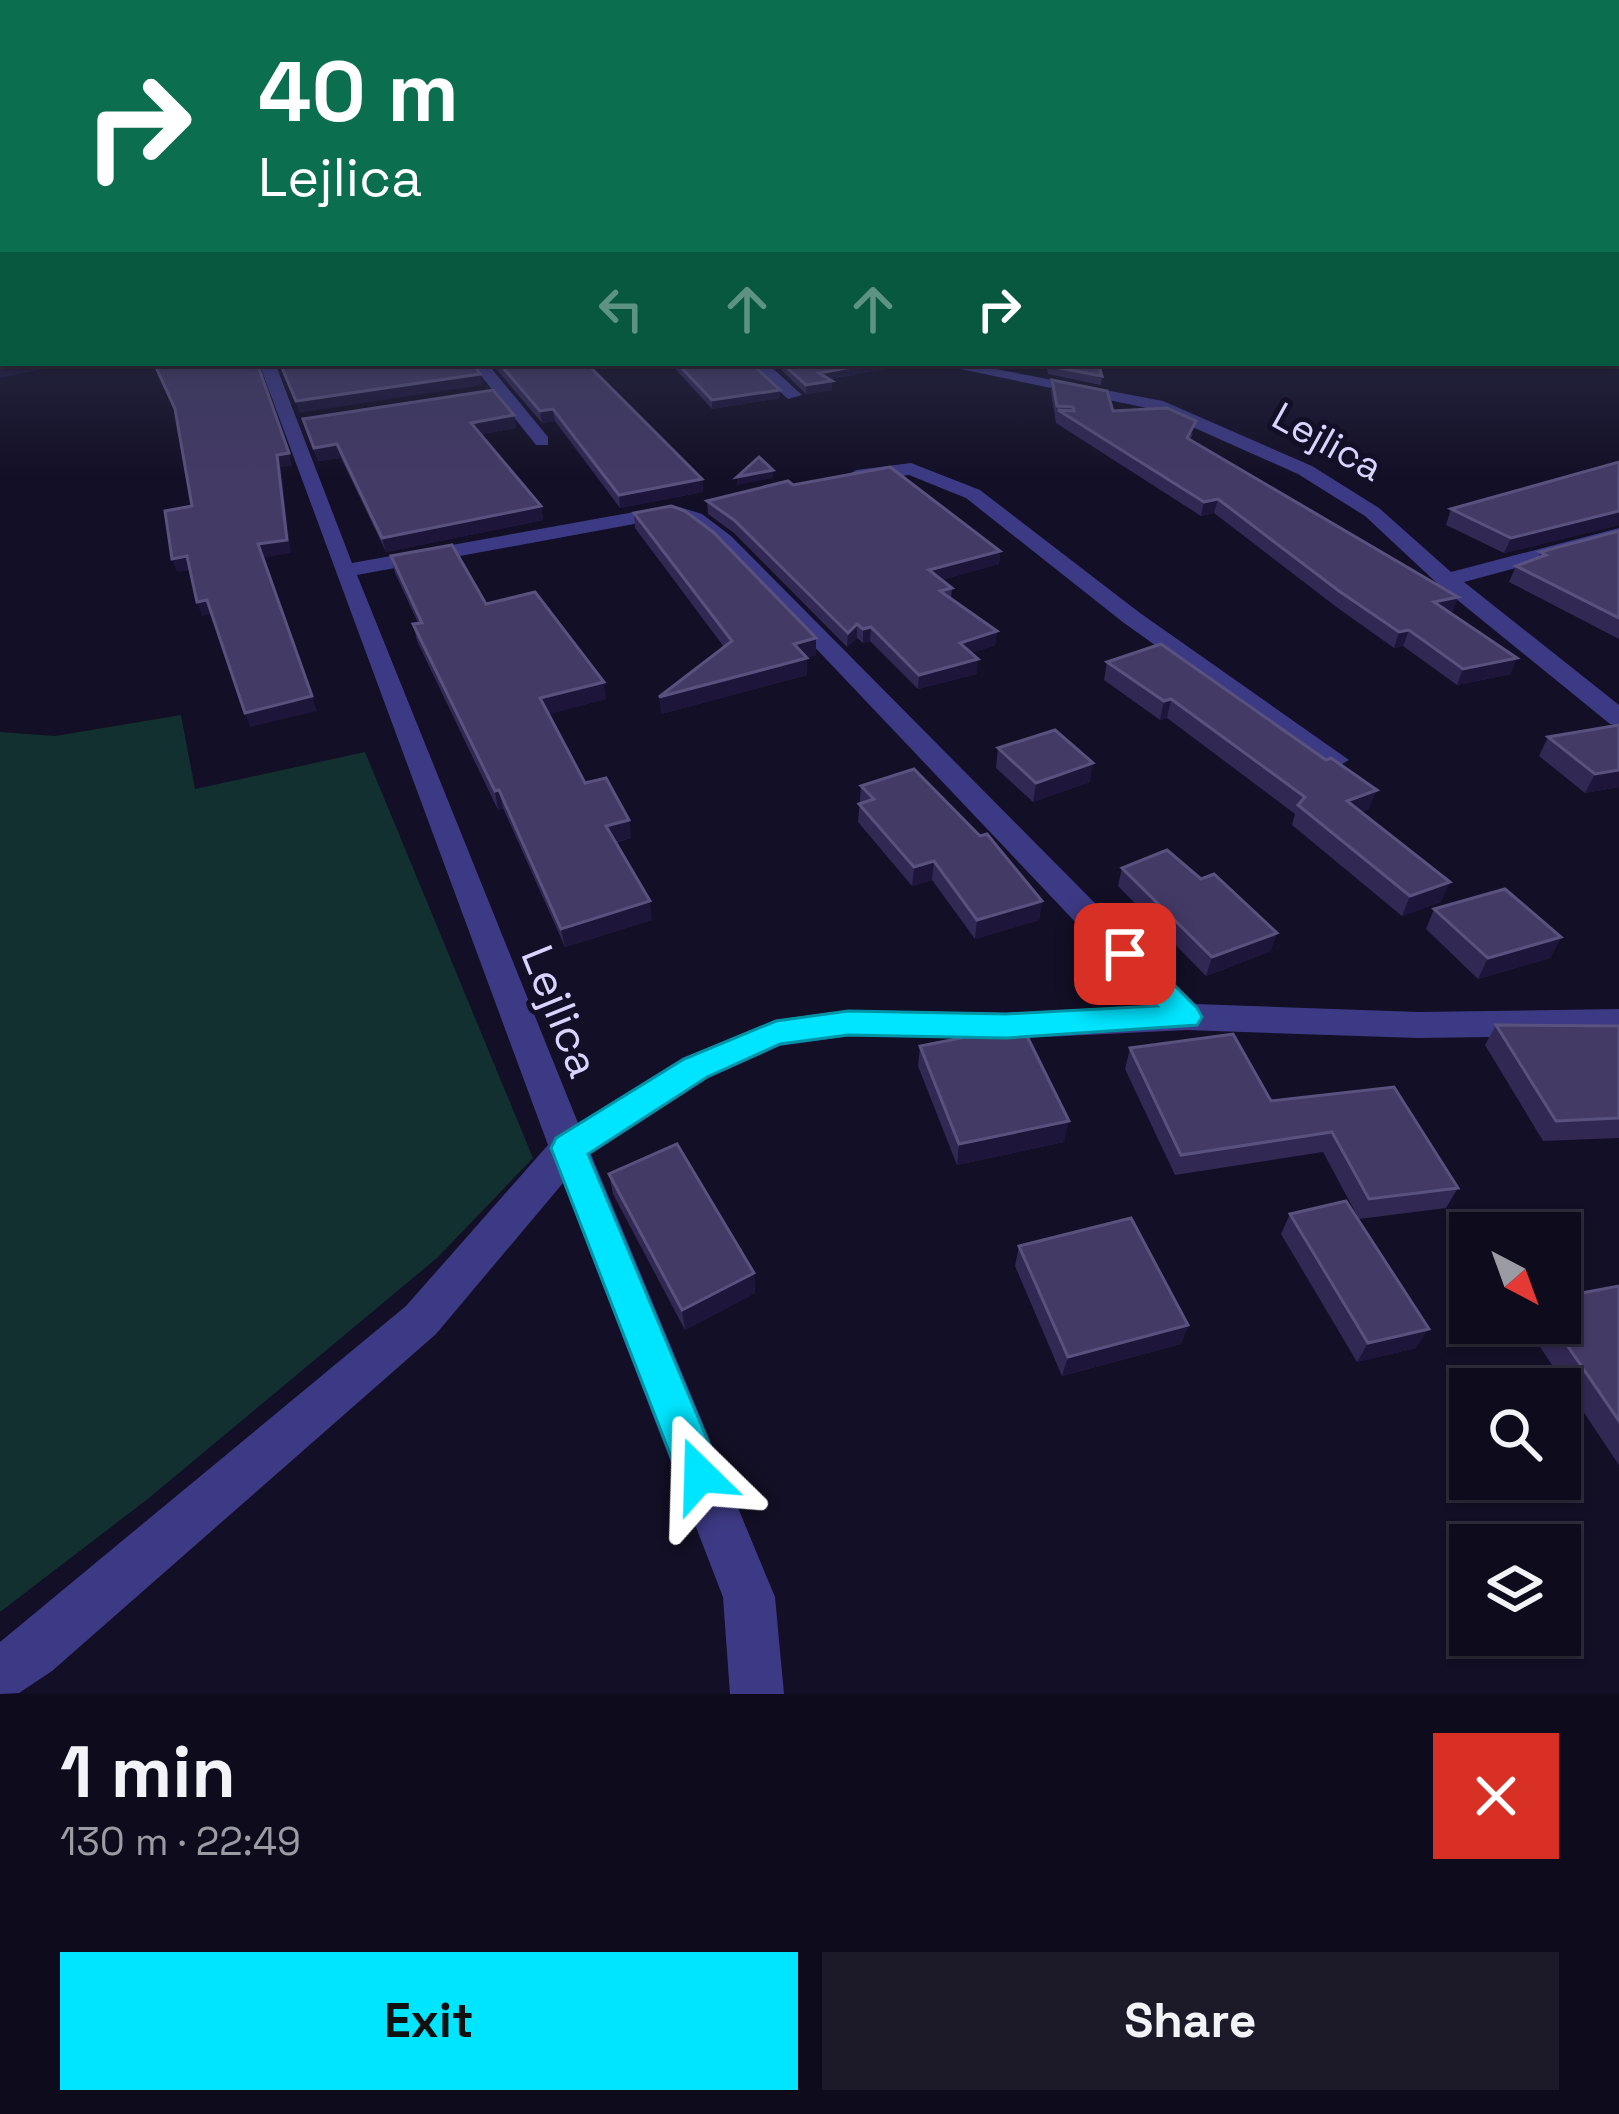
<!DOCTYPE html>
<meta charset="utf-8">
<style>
:root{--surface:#0e0b1c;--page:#1c1929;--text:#f1f3f6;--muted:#9b9ba3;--line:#2e2b3b;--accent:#00e5ff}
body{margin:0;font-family:"Space Grotesk",sans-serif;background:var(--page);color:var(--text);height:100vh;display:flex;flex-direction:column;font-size:45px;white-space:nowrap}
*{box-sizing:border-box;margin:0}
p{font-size:39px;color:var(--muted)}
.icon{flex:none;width:66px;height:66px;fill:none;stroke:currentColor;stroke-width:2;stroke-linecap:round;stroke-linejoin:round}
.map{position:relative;height:1694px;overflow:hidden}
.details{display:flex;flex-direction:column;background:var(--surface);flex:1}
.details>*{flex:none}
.guide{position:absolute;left:0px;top:0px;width:1620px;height:366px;box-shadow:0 3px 9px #0004,0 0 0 3px var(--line);background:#0b6e4f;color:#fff;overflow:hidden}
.needle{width:78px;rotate:139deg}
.buttons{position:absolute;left:1449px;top:1212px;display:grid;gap:24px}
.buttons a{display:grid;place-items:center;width:132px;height:132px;border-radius:0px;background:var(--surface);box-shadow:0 3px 9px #0004,0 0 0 3px var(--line);font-size:60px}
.pin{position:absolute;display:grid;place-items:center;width:102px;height:102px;color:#fff;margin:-51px;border-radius:24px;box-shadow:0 6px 18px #0006}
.me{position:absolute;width:132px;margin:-66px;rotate:338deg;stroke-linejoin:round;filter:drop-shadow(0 0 9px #0008)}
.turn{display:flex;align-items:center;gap:42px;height:252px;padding:0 60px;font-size:54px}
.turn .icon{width:156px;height:156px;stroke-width:2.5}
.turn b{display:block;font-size:84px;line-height:102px}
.lanes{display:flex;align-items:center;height:114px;padding:0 60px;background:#0003;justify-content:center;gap:60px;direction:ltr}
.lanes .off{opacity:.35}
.round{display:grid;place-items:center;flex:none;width:126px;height:126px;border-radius:0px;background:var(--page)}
.headline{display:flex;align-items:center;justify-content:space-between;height:204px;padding:0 60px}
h1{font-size:72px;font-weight:700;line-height:90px}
.cta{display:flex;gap:24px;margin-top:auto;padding:24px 60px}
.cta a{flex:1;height:138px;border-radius:0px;background:var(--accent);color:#111;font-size:48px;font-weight:700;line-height:138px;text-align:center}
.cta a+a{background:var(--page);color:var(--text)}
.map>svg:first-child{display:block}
</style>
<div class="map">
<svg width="1619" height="1694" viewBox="0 0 1619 1694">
<rect width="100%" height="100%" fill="#130f26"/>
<polygon fill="#12302f" points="181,715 195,789 365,752 533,1158 437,1258 149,1498 0,1612 0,732 55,736"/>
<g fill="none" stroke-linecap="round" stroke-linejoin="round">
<g fill="#3d3a85" fill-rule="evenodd">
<path d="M 259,363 L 275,363 L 352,563 L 673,505 L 702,514 L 731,536 L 1195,1004 L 1418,1012 L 1619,1009 L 1619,1035 L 1418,1038 L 1186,1030 L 1006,1039 L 848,1036 L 780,1046 L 708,1078 L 591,1154 L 775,1597 L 784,1694 L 730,1694 L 723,1597 L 563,1183 L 436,1334 L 52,1671 L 19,1693 L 0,1694 L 0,1642 L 406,1306 L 548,1145 ZM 672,517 L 688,522 L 717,544 L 1154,1005 L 1006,1013 L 848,1010 L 775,1020 L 682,1058 L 578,1123 L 357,575 Z"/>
<polygon points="471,363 487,363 548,437 548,445 536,445"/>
<polygon points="749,363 767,363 802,395 788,399"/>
<polygon points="931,363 964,363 1163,401 1312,466 1379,508 1451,572 1619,528 1619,540 1464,582 1619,705 1619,726 1610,724 1439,585 1365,516 1298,474 1152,409"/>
<polygon points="911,463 980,490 1140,613 1349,760 1335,768 1325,766 1124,623 966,498 909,475 856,482 846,476 856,470"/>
</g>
</g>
<g fill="#312854">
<polygon points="491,363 586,363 702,479 703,492 620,508 555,421 542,423"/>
<polygon points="670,363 751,363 780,390 780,398 712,409"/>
<polygon points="774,363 908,363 908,365 829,379 832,381 832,390 806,394"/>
<polygon points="1046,363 1098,363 1102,376 1101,385 1048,374"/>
<polygon points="1052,380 1113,411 1193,434 1190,440 1458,597 1452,612 1450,612 1511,674 1457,685 1403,646 1394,648 1335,606 1214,513 1201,516 1056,423 1051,392"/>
<polygon points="514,415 516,428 481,434 541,506 543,520 386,552 341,458 318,461 303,419"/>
<polygon points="1619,462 1619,525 1504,553 1446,525 1451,509"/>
<polygon points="793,485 1000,551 999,564 941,580 952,588 951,599 997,631 995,645 971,653 977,674 918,689 870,641 863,643 857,638 847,647 734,533 708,514 707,501"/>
<polygon points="634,513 816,638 816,655 807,657 807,675 661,714 724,647 635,528"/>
<polygon points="1619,531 1619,639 1509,582 1516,566 1538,558 1540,552"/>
<polygon points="391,556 486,604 606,699 548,714 585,783 629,820 631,838 615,843 652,920 565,947 503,808 498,810 417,641 413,624 418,623 395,573"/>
<polygon points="1107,662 1369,809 1361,812 1441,902 1402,916 1292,825 1295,814 1167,718 1160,720 1104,680"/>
<polygon points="1548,737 1619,787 1585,793 1539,756"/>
<polygon points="998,748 1090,782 1033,802 996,768"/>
<polygon points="861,786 1042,901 1039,920 975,939 932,880 912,886 858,822"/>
<polygon points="1122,868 1271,951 1206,976 1118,886"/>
<polygon points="1434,909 1561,937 1550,958 1478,979 1426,929"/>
<polygon points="1496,1025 1619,1026 1619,1138 1543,1141 1485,1045"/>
<polygon points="920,1046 1064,1142 957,1165 918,1066"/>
<polygon points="1130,1048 1271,1101 1458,1188 1446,1208 1359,1219 1323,1152 1175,1175 1125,1069"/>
<polygon points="609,1174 754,1273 755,1293 685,1330 613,1194"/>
<polygon points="1290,1214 1416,1348 1357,1362 1281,1234"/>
<polygon points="1019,1246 1188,1325 1181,1344 1062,1376 1015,1266"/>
<polygon points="1619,1286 1619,1465 1524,1323 1560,1323"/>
</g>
<g fill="#1d163a">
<polygon points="13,363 73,363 0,378 0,366"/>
<polygon points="875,363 908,363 908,365 818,381 819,373"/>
<polygon points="480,374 482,385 299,413 296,401"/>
<polygon points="832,381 832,390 806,394 806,385"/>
<polygon points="780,390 780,398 712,409 712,400"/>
<polygon points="553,409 555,421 542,423 540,411"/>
<polygon points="514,415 516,428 474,435 471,423"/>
<polygon points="337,444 341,458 318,461 314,448"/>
<polygon points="289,453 292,466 281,467 291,553 262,558 258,544 277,455"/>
<polygon points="773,470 773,478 737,485 737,477"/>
<polygon points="702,479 703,492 620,508 619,495"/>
<polygon points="1218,499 1214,513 1201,516 1204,502"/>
<polygon points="541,506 543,520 386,552 382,538"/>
<polygon points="1619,511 1619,525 1504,553 1511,538"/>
<polygon points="1000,551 999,564 928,584 929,570"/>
<polygon points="187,556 192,570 177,572 172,559"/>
<polygon points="1458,597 1452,612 1429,617 1434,602"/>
<polygon points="207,600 212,614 202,616 197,602"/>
<polygon points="857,624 857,638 847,647 848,633"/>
<polygon points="871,627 870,641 863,643 863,629"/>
<polygon points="1409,630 1403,646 1394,648 1399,632"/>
<polygon points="997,631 995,645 959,657 960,643"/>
<polygon points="816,638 816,655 794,661 794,644"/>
<polygon points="807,658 807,675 661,714 659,697"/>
<polygon points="1517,658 1511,674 1457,685 1463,669"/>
<polygon points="978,659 977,674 918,689 919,675"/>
<polygon points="604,682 606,699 543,716 540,698"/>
<polygon points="312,696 317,711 250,727 245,713"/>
<polygon points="1171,699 1167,718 1160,720 1164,701"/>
<polygon points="1093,763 1090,782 1033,802 1036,783"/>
<polygon points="1619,770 1619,787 1585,793 1595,774"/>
<polygon points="499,790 503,808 498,810 495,791"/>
<polygon points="1377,790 1369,809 1340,821 1347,801"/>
<polygon points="629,820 631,838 608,844 606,826"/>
<polygon points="934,861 932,880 912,886 914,867"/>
<polygon points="1450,882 1441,902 1402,916 1410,896"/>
<polygon points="650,901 652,920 565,947 561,929"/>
<polygon points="1042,901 1039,920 975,939 977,920"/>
<polygon points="1277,933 1271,951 1206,976 1212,957"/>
<polygon points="1561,937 1550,958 1478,979 1488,958"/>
<polygon points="1069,1121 1064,1142 957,1165 959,1144"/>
<polygon points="754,1273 755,1293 685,1330 682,1310"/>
<polygon points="1188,1325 1181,1344 1062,1376 1068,1357"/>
<polygon points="1429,1329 1416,1348 1357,1362 1368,1343"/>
</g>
<g fill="#433a66" stroke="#5a527e" stroke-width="3">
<polygon points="0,249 3,249 3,363 13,363 0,366 0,282 3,282 2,268 0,268"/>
<polygon points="154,363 257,363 289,453 277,455 287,540 258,544 312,696 245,713 207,600 197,602 187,556 172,559 165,511 192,506 175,409"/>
<polygon points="280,363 473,363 480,374 296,401"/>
<polygon points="499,363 586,363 702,479 619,495 553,409 540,411"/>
<polygon points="677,363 751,363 780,390 712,400"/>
<polygon points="782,363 875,363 819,373 832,381 806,385"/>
<polygon points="1048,363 1098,363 1102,376 1049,366"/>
<polygon points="1052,380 1107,391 1113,411 1167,408 1196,421 1187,438 1458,597 1434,602 1517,658 1463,669 1409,630 1399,632 1339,591 1218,499 1204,502 1058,410 1074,411 1073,407 1057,406"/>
<polygon points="493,390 514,415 471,423 541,506 382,538 337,444 314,448 303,419"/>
<polygon points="759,457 773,470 737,477"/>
<polygon points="1619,462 1619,511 1511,538 1451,509"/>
<polygon points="890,467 1000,551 929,570 952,588 940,591 997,631 960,643 978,659 919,675 871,627 863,629 857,624 848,633 734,520 707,501 788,481 793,485"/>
<polygon points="671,506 685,511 713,532 816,638 794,644 807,658 659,697 732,641 634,513"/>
<polygon points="1619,531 1619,618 1516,566 1546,555 1540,552"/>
<polygon points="452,545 486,604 535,592 604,682 540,698 585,783 606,778 629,820 606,826 650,901 561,929 499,790 495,791 413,624 422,623 391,556"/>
<polygon points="1161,644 1326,760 1331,758 1377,790 1347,801 1450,882 1410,896 1298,805 1305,797 1171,699 1164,701 1107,662"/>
<polygon points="1619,725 1619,770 1595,774 1548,737"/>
<polygon points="1055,730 1093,763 1036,783 998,748"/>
<polygon points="914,769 980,836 987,834 1042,901 977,920 934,861 914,867 859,804 874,799 861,786"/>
<polygon points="1167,850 1201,879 1214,874 1277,933 1212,957 1122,868"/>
<polygon points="1505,889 1561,937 1488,958 1434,909"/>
<polygon points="1496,1025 1619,1026 1619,1118 1556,1121"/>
<polygon points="1022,1026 1069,1121 959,1144 920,1046"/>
<polygon points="1233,1034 1271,1101 1394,1087 1458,1188 1369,1199 1332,1132 1181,1155 1130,1048"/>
<polygon points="677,1144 754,1273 682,1310 609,1174"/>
<polygon points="1346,1201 1429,1329 1368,1343 1290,1214"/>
<polygon points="1131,1218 1188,1325 1068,1357 1019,1246"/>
<polygon points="1619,1286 1619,1421 1552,1323 1560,1323 1560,1297"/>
</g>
<linearGradient id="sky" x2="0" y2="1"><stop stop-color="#0a0815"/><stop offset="0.5" stop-color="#333752"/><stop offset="1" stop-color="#333752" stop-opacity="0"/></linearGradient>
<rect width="1619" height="478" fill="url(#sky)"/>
<polygon fill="#00e5ff" stroke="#0095a6" stroke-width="3" points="1125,944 1136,947 1197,1008 1202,1017 1197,1025 1006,1038 848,1035 780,1044 707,1077 588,1154 722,1475 715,1490 700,1497 684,1490 551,1148 556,1138 684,1059 776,1021 848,1011 1006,1014 1157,1006 1110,954 1115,947"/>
<g text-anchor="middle" stroke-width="10" stroke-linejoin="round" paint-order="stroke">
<g font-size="39" fill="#d9d4ff" stroke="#130f26">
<text transform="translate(1328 441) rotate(29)" y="14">Lejlica</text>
</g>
<g font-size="45" fill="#d9d4ff" stroke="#130f26">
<text transform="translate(561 1011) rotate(68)" y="16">Lejlica</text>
</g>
</g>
</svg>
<div class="buttons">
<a><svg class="needle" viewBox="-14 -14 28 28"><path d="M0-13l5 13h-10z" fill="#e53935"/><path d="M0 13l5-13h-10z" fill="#9b9ba3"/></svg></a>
<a><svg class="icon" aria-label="search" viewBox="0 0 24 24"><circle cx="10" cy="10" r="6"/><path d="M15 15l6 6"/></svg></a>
<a><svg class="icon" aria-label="layers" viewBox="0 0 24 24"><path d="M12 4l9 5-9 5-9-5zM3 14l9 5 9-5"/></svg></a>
</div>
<div class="pin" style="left:1125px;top:954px;background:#d93025"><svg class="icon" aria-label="arrive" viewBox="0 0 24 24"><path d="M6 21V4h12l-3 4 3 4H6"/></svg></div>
<svg class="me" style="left:700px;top:1475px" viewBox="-20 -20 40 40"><path d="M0-17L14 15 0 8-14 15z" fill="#00e5ff" stroke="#fff" stroke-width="4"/></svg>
<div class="guide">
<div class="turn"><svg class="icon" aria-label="right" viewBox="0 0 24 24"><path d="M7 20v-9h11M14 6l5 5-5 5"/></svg><div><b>40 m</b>Lejlica</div></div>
<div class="lanes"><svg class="icon off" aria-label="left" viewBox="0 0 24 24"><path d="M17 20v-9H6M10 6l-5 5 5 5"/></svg><svg class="icon off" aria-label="ahead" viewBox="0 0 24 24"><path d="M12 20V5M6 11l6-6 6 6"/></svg><svg class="icon off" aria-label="ahead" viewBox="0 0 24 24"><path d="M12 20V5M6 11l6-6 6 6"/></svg><svg class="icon" aria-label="right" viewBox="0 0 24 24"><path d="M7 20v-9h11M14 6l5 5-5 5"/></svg></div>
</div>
</div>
<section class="details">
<div class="headline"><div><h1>1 min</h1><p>130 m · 22:49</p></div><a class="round" style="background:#d93025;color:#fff"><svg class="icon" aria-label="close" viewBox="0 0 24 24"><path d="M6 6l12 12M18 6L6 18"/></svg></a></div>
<div class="cta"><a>Exit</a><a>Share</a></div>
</section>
